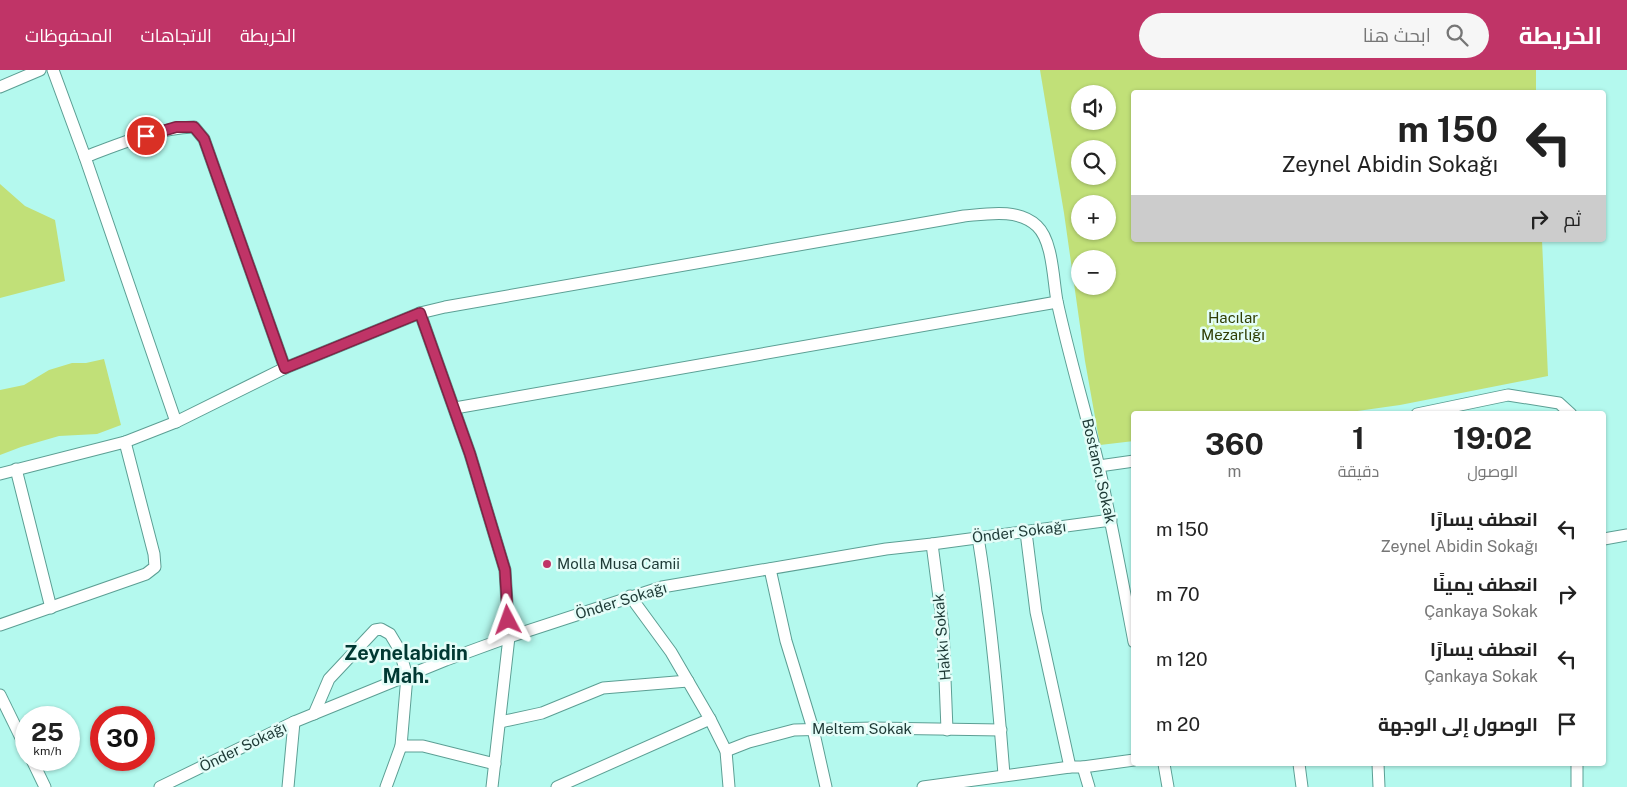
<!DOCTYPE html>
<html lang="ar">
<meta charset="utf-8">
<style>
:root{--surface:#fff;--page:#f6f6f6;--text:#222;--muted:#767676;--accent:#c03467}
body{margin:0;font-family:"Public Sans",Cairo,sans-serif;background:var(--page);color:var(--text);direction:rtl;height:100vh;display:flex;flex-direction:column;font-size:19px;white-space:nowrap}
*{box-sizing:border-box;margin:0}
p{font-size:16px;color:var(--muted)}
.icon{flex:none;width:28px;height:28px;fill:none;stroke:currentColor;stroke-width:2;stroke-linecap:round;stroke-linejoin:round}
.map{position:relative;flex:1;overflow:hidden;direction:ltr}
.drawer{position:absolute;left:1131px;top:341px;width:475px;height:355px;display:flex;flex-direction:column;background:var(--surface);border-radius:5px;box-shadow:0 1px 4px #0004;direction:rtl}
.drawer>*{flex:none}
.banner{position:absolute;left:1131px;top:20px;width:475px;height:152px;border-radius:5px;box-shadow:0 1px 4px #0004;direction:rtl;background:#fff;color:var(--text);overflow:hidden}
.tools{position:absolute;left:1071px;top:15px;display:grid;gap:10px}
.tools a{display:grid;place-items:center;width:45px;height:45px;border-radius:50%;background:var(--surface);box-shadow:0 1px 4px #0004;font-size:25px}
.speed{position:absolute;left:15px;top:636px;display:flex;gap:10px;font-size:25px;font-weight:700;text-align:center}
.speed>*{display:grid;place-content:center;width:65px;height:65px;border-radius:50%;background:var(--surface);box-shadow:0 1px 4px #0004;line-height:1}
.speed small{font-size:12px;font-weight:400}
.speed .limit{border:8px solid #d22;background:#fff;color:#111}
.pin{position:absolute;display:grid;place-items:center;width:42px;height:42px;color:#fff;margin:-21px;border:2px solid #fff;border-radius:50%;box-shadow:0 1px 5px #0007}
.me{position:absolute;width:55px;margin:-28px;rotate:356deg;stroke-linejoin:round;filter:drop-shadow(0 0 4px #0008)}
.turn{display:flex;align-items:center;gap:18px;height:105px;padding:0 25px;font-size:22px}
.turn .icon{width:65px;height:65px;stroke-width:2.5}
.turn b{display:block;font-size:35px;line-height:42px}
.then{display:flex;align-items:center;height:48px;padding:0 25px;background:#0003;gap:10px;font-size:19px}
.eta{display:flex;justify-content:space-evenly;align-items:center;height:85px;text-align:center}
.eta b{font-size:30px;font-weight:700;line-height:35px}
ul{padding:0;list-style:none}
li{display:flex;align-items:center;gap:15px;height:65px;padding:0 25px}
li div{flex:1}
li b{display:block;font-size:19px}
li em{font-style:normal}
header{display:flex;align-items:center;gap:30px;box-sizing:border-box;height:70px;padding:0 25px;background:var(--accent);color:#fff}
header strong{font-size:24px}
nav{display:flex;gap:28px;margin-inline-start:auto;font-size:18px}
.search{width:350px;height:45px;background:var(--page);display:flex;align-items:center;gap:12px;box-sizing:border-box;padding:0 18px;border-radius:28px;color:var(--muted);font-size:19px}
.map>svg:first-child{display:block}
</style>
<header>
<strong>الخريطة</strong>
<div class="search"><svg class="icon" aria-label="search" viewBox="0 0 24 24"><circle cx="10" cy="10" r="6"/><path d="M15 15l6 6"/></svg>ابحث هنا</div>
<nav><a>الخريطة</a><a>الاتجاهات</a><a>المحفوظات</a></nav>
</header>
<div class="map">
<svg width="1627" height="717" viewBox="0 0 1627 717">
<rect width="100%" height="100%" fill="#b4f9ee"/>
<g fill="#c1e078" fill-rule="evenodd">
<path d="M 1040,0 L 1536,0 L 1536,22 L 1134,22 L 1134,170 L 1542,170 L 1548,306 L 1400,335 L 1336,344 L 1134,344 L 1134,371 L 1100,375 L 1085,291 L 1064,143 ZM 1080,24 L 1108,24 L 1108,51 L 1080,51 ZM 1080,79 L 1108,79 L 1108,106 L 1080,106 ZM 1080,134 L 1108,134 L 1108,161 L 1080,161 ZM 1080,189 L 1108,189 L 1108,216 L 1080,216 Z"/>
<polygon points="0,114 25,136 55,150 65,211 0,228"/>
<polygon points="104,289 121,355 97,364 59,366 21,377 0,385 0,320 24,315 49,300 72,293 86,293"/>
</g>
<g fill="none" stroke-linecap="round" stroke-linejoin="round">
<defs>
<g id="street">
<polyline points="53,0 85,87 176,352"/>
<polyline points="0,17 40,0"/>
<path d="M 85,87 C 119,74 157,58 194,57 L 204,69 L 285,298"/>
<polyline points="420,243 470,384 505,500 509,567 492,717"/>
<polyline points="455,338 1057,232"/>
<polyline points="1417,344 1508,325 1559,333 1571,344"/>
<polyline points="1099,396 1134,391"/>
<polyline points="16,399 51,538"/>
<path d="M 0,404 L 125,372 L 176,352 L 285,298 L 420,243 L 445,237 L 964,146 C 987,144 1018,138 1037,156 C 1053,171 1053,210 1057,231 C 1069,287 1086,342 1099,397 C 1112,455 1123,514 1134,572"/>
<polyline points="1026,462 1036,542 1070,697"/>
<path d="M 978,467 C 991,546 998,626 1004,705"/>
<polyline points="1604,469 1627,465"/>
<polyline points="932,474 943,558 947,660"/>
<polyline points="770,499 786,571 813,659 826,717"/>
<polyline points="630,526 671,582 710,649 726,681 729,717"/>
<polyline points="0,555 146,504 155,497 154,484 125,372"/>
<polyline points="0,625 26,678"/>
<polyline points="314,644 329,609 375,560 381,559 390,564 399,579 407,606 401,676 386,717"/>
<polyline points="500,652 542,643 603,618 688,611"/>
<polyline points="401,676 423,676 495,694"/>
<polyline points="726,681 749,672 794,660 873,658 1001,660"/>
<polyline points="32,690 45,717"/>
<polyline points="1164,694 1168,717"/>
<polyline points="1299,694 1302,717"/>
<polyline points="1378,694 1379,717"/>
<polyline points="1083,697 1089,717"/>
<polyline points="160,717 294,652 446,590 509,567 662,517 886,479 932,474 1111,450"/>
<polyline points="288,717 294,652"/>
<polyline points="557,717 710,649"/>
<polyline points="923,717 1070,697 1083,697 1134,690"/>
<polyline points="1577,717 1577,694"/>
</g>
</defs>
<use href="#street" stroke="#5c9f94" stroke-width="13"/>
<use href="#street" stroke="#fff" stroke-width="11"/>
</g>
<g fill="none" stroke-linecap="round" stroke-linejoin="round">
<defs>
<polyline id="route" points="146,66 176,57 194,57 204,69 285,298 420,243 470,384 505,500 508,550"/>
</defs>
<use href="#route" stroke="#7d2243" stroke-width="12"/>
<use href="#route" stroke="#c03467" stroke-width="9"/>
</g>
<circle fill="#c03467" stroke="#e3fdf8" stroke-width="2" cx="547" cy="494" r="5"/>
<g text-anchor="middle" stroke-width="5" stroke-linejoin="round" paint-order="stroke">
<g font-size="15" fill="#303e04" stroke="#e3fdf8">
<text x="1233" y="253">Hacılar<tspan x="1233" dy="17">Mezarlığı</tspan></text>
</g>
<g font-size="15" fill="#1e3a36" stroke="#e3fdf8">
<text transform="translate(1099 401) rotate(77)" y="5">Bostancı Sokak</text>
<text transform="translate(1019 462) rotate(-7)" y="5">Önder Sokağı</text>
<text transform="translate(621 531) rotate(-17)" y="5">Önder Sokağı</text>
<text transform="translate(942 567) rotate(-95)" y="5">Hakkı Sokak</text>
<text x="862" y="664">Meltem Sokak</text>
<text transform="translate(243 677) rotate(-26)" y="5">Önder Sokağı</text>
</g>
<g font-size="15" fill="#1e3a36" stroke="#e3fdf8" text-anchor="start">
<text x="557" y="499">Molla Musa Camii</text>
</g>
<g font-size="20" font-weight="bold" fill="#003832" stroke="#e3fdf8">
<text x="406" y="590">Zeynelabidin<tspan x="406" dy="23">Mah.</tspan></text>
</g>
</g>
</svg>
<div class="tools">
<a><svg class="icon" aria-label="sound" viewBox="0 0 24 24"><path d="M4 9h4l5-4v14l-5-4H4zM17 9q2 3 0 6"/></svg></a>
<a><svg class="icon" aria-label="search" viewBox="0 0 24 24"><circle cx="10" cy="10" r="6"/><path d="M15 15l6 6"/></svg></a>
<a>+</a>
<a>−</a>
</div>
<div class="speed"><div>25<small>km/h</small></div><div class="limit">30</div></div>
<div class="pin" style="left:146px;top:66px;background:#d93025"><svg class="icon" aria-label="arrive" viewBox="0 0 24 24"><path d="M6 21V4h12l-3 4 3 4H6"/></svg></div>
<svg class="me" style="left:508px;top:550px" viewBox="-20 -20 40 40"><path d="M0-17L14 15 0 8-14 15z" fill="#c03467" stroke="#fff" stroke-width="4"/></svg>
<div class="banner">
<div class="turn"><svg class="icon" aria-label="left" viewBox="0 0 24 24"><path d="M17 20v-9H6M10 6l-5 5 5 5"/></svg><div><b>150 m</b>Zeynel Abidin Sokağı</div></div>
<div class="then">ثم<svg class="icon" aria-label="right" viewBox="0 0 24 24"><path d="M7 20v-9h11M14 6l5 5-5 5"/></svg></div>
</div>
<section class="drawer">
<div class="eta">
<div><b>19:02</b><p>الوصول</p></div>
<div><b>1</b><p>دقيقة</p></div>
<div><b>360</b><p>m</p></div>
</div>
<ul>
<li><svg class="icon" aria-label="left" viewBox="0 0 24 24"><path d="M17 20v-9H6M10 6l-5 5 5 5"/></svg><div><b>انعطف يسارًا</b><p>Zeynel Abidin Sokağı</p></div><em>150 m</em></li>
<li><svg class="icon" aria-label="right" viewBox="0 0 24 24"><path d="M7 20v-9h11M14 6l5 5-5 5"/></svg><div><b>انعطف يمينًا</b><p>Çankaya Sokak</p></div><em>70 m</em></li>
<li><svg class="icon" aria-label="left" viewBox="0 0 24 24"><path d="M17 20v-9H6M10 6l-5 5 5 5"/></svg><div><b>انعطف يسارًا</b><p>Çankaya Sokak</p></div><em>120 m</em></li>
<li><svg class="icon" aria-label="arrive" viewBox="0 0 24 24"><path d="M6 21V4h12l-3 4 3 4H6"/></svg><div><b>الوصول إلى الوجهة</b></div><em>20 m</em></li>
</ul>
</section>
</div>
